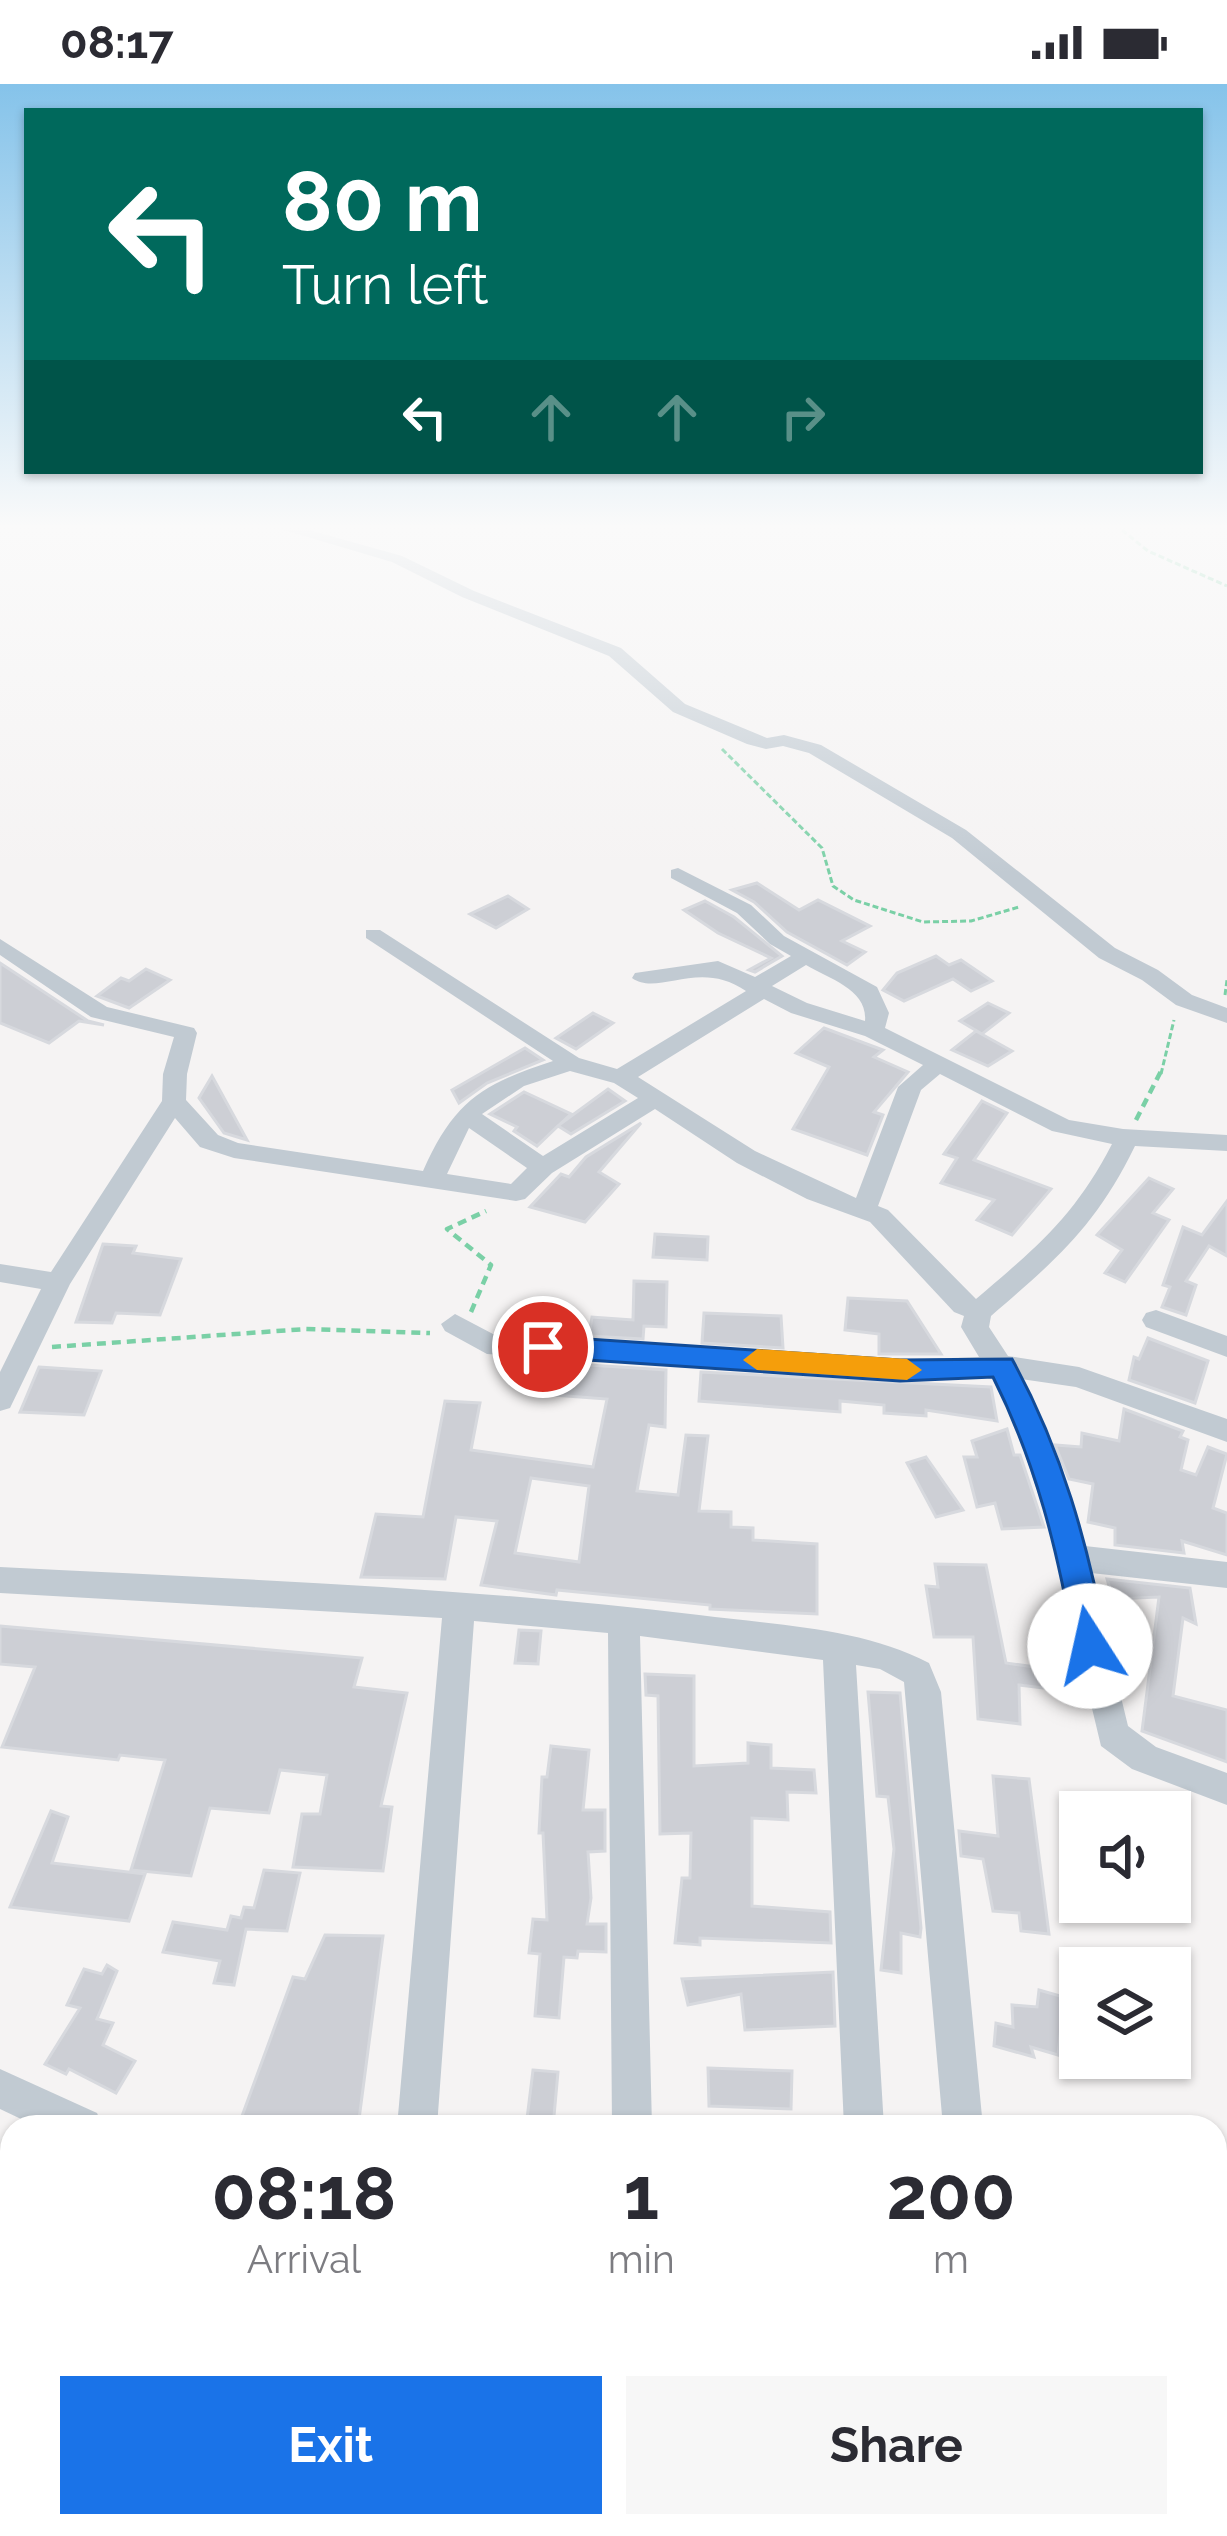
<!DOCTYPE html>
<style>
:root{--surface:#fff;--page:#f7f7f7;--text:#2b2b33;--muted:#7c7c81;--accent:#1a73e8}
body{margin:0;font-family:Raleway,sans-serif;background:var(--page);color:var(--text);height:100vh;display:flex;flex-direction:column;font-size:45px;white-space:nowrap}
*{box-sizing:border-box;margin:0}
p{font-size:39px;color:var(--muted)}
.icon{flex:none;width:66px;height:66px;fill:none;stroke:currentColor;stroke-width:2;stroke-linecap:round;stroke-linejoin:round}
.map{position:relative;flex:1;overflow:hidden}
.drawer{position:absolute;left:0px;top:2031px;width:1227px;height:423px;display:flex;flex-direction:column;background:var(--surface);border-radius:36px 36px 0 0;box-shadow:0 3px 9px #0004}
.drawer>*{flex:none}
.top-card{position:absolute;left:24px;top:24px;width:1179px;height:366px;border-radius:0px;box-shadow:0 3px 9px #0004;background:#00695c;color:#fff;overflow:hidden}
.controls{position:absolute;left:1059px;top:1707px;display:grid;gap:24px}
.controls a{display:grid;place-items:center;width:132px;height:132px;border-radius:0px;background:var(--surface);box-shadow:0 3px 9px #0004;font-size:60px}
.pin{position:absolute;display:grid;place-items:center;width:102px;height:102px;color:#fff;margin:-51px;border:6px solid #fff;border-radius:50%;box-shadow:0 3px 12px #0007}
.me{position:absolute;width:132px;margin:-66px;rotate:350deg;stroke-linejoin:round;filter:drop-shadow(0 0 9px #0008)}
.turn{display:flex;align-items:center;gap:42px;height:252px;padding:0 60px;font-size:54px}
.turn .icon{width:156px;height:156px;stroke-width:2.5}
.turn b{display:block;font-size:84px;line-height:102px}
.lanes{display:flex;align-items:center;height:114px;padding:0 60px;background:#0003;justify-content:center;gap:60px;direction:ltr}
.lanes .off{opacity:.35}
.eta{display:flex;justify-content:space-evenly;align-items:center;height:204px;text-align:center}
.eta b{font-size:72px;font-weight:700;line-height:84px}
.cta{display:flex;gap:24px;margin-top:auto;padding:24px 60px}
.cta a{flex:1;height:138px;border-radius:0px;background:var(--accent);color:#fff;font-size:48px;font-weight:700;line-height:138px;text-align:center}
.cta a+a{background:var(--page);color:var(--text)}
.status{display:flex;justify-content:space-between;align-items:center;height:84px;padding:0 60px;background:var(--surface);direction:ltr}
.status svg{height:33px;fill:currentColor}
.map>svg:first-child{display:block}
</style>
<div class="status"><b>08:17</b><svg viewBox="0 0 49 12"><path d="M0 12V9h3v3zM5 12V6h3v6zM10 12V3h3v9zM15 12V0h3v12zM26 1h20v11H26zM47 4h2v5h-2z"/></svg></div>
<div class="map">
<svg width="1227" height="2452" viewBox="0 0 1227 2452">
<rect width="100%" height="100%" fill="#f5f3f3"/>
<g fill="#cdcfd5" stroke="#d7d9de" stroke-width="3" fill-rule="evenodd">
<polygon points="757,799 799,826 818,816 870,842 842,857 865,868 847,881 787,848 754,818 732,806"/>
<polygon points="508,812 528,825 496,844 470,830"/>
<polygon points="705,817 734,833 782,872 755,888 749,886 771,874 718,849 684,826"/>
<polygon points="936,872 949,881 961,876 992,897 971,907 953,895 904,917 883,906 897,889"/>
<polygon points="0,879 88,937 104,941 79,937 49,959 0,939"/>
<polygon points="146,885 170,896 129,924 97,912 121,894 129,897"/>
<polygon points="988,919 1009,929 982,950 960,937"/>
<polygon points="593,929 613,939 576,965 556,954"/>
<polygon points="824,944 883,966 874,973 908,988 874,1028 883,1031 867,1071 793,1045 829,983 796,969"/>
<polygon points="976,947 1012,967 988,982 952,966"/>
<polygon points="525,964 543,976 487,999 459,1019 452,1006"/>
<polygon points="212,992 247,1056 224,1049 199,1014"/>
<polygon points="608,1005 625,1017 571,1050 558,1042 537,1062 514,1047 517,1043 490,1030 524,1008 571,1030 559,1041"/>
<polygon points="982,1017 1007,1029 974,1076 1051,1105 1012,1151 977,1136 994,1116 941,1099 957,1074 944,1070"/>
<polygon points="641,1039 599,1088 619,1100 585,1138 530,1123 561,1090 569,1093 586,1073"/>
<polygon points="1149,1094 1173,1105 1153,1129 1169,1136 1125,1198 1105,1189 1122,1166 1097,1151"/>
<polygon points="1227,1117 1227,1172 1209,1162 1186,1197 1196,1201 1186,1231 1162,1223 1170,1203 1163,1201 1183,1143 1202,1151"/>
<polygon points="655,1150 708,1153 707,1176 653,1173"/>
<polygon points="103,1160 136,1162 133,1169 181,1175 160,1231 116,1229 112,1239 76,1238"/>
<polygon points="634,1197 667,1198 666,1243 644,1242 643,1255 589,1252 592,1233 633,1236"/>
<polygon points="848,1214 907,1217 941,1270 879,1270 879,1250 845,1246"/>
<polygon points="704,1229 781,1232 783,1264 702,1259"/>
<polygon points="1148,1254 1208,1277 1195,1319 1129,1296 1134,1273 1139,1275"/>
<path d="M 558,1279 L 666,1286 L 665,1343 L 649,1341 L 637,1407 L 678,1411 L 686,1351 L 708,1352 L 699,1427 L 731,1428 L 731,1443 L 753,1444 L 753,1456 L 817,1460 L 817,1530 L 710,1525 L 710,1521 L 557,1506 L 556,1511 L 481,1501 L 497,1437 L 456,1433 L 445,1495 L 361,1493 L 376,1430 L 423,1433 L 445,1317 L 480,1319 L 471,1366 L 593,1383 L 607,1315 L 554,1311 ZM 531,1394 L 589,1402 L 579,1478 L 515,1469 Z"/>
<polygon points="39,1283 101,1287 84,1331 20,1328"/>
<polygon points="701,1288 991,1303 997,1337 926,1326 926,1332 884,1329 884,1321 840,1317 840,1328 699,1317"/>
<polygon points="1124,1325 1183,1347 1180,1353 1188,1356 1181,1386 1196,1391 1208,1363 1227,1370 1213,1424 1227,1429 1227,1471 1182,1457 1184,1469 1115,1461 1115,1444 1088,1438 1093,1400 1069,1395 1055,1361 1081,1363 1082,1349 1119,1357"/>
<polygon points="1007,1345 1014,1371 1020,1371 1044,1443 1002,1445 995,1419 977,1423 964,1373 977,1373 972,1357"/>
<polygon points="926,1373 963,1426 936,1433 907,1379"/>
<polygon points="935,1480 986,1481 1006,1579 1057,1586 1055,1557 1072,1558 1084,1609 1019,1601 1020,1640 978,1635 973,1553 934,1553 926,1502 938,1503"/>
<polygon points="1107,1495 1190,1504 1196,1540 1183,1534 1173,1612 1227,1626 1227,1678 1142,1647 1159,1513 1113,1515"/>
<polygon points="0,1542 362,1574 354,1603 407,1609 381,1722 392,1723 383,1787 293,1783 302,1730 320,1730 327,1691 280,1686 269,1729 210,1724 191,1792 131,1786 165,1676 120,1671 118,1676 2,1663 35,1583 0,1580"/>
<polygon points="519,1546 541,1547 538,1580 515,1579"/>
<polygon points="645,1590 694,1592 694,1682 748,1679 748,1659 771,1661 771,1684 814,1686 816,1709 787,1708 788,1736 752,1734 752,1822 830,1828 831,1859 700,1854 700,1861 675,1859 682,1794 690,1794 691,1749 660,1750 658,1612 646,1611"/>
<polygon points="868,1608 900,1609 921,1844 920,1853 901,1849 901,1889 881,1886 894,1765 888,1713 877,1712"/>
<polygon points="551,1662 589,1666 583,1726 605,1726 605,1767 588,1768 591,1814 587,1840 606,1840 606,1868 578,1867 577,1874 564,1873 559,1934 535,1932 540,1870 529,1869 533,1835 547,1836 543,1749 539,1749 542,1693 547,1693"/>
<polygon points="993,1692 1029,1695 1049,1850 1021,1847 1019,1829 993,1827 983,1775 961,1772 959,1747 998,1752"/>
<polygon points="51,1727 68,1733 52,1779 145,1790 129,1837 10,1823"/>
<polygon points="264,1786 300,1789 287,1847 246,1845 234,1901 214,1899 220,1877 163,1868 173,1838 227,1846 231,1832 241,1834 244,1823 254,1824"/>
<polygon points="325,1851 383,1852 358,2043 238,2043 293,1893 305,1895"/>
<polygon points="107,1881 117,1887 97,1935 113,1939 103,1961 135,1977 116,2009 69,1985 66,1990 45,1980 80,1924 67,1921 84,1885 102,1890"/>
<polygon points="833,1888 835,1942 745,1946 741,1910 688,1921 682,1895"/>
<polygon points="1039,1906 1064,1913 1058,1971 1031,1963 1034,1973 994,1962 996,1939 1013,1943 1012,1921 1037,1923"/>
<polygon points="708,1984 792,1987 791,2025 709,2022"/>
<polygon points="533,1986 558,1988 553,2043 526,2043"/>
</g>
<g fill="none" stroke-linecap="round" stroke-linejoin="round">
<g stroke="#7ad0a6" stroke-width="3" stroke-dasharray="6 3" stroke-linecap="butt">
<polyline points="1122,446 1148,467 1227,502"/>
<polyline points="722,665 822,764 833,802 854,816 923,838 971,837 1019,823"/>
<polyline points="1225,911 1227,896"/>
<polyline points="1161,990 1174,936"/>
</g>
<g stroke="#7ad0a6" stroke-width="4.5" stroke-dasharray="9 6" stroke-linecap="butt">
<polyline points="1136,1036 1161,987"/>
<polyline points="471,1228 491,1181 447,1145 486,1127"/>
<polyline points="52,1263 306,1245 430,1249"/>
</g>
<g fill="#c1cad2" fill-rule="evenodd">
<polygon points="284,446 309,446 402,472 474,507 621,564 685,620 767,654 784,651 821,661 966,746 1115,864 1158,886 1192,911 1227,924 1227,939 1176,921 1142,896 1099,874 952,754 809,669 783,662 766,665 747,660 673,628 609,572 462,513 392,478"/>
<path d="M 678,784 L 751,821 L 784,852 L 877,903 L 889,929 L 885,944 L 1069,1036 L 1123,1045 L 1227,1051 L 1227,1067 L 1135,1062 C 1096,1142 1057,1175 991,1232 L 989,1243 L 1008,1272 L 1079,1283 L 1227,1335 L 1227,1358 L 1076,1303 L 1021,1295 L 1063,1390 L 1085,1462 L 1227,1478 L 1227,1504 L 1091,1489 L 1128,1642 L 1156,1663 L 1227,1689 L 1227,1721 L 1132,1685 L 1101,1662 L 1048,1440 L 1015,1340 L 991,1293 L 900,1296 L 487,1270 L 445,1247 L 441,1240 L 455,1230 L 493,1250 L 900,1276 L 979,1273 L 961,1243 L 964,1232 L 954,1228 L 870,1138 L 807,1115 L 737,1079 L 655,1025 L 552,1089 L 525,1115 L 516,1117 L 234,1074 L 200,1063 L 175,1034 L 70,1200 L 10,1324 L 0,1327 L 0,1288 L 41,1205 L 0,1198 L 0,1180 L 51,1188 L 162,1017 L 163,990 L 174,953 L 91,933 L 0,871 L 0,855 L 107,923 L 194,944 L 197,949 L 187,990 L 186,1016 L 218,1051 L 238,1059 L 423,1087 C 454,1017 482,1000 553,977 L 366,854 L 366,846 L 380,846 L 579,974 L 617,985 L 746,907 C 699,874 658,913 632,894 L 635,889 L 718,877 L 755,893 L 791,872 L 770,860 L 737,829 L 671,794 L 671,786 ZM 806,881 C 830,895 868,906 865,937 L 807,919 L 772,902 ZM 764,915 L 791,929 L 865,952 L 923,981 L 898,1003 L 856,1114 L 755,1067 L 638,993 ZM 570,987 L 614,999 L 638,1014 L 543,1072 L 482,1030 L 524,1002 ZM 940,990 L 1052,1047 L 1112,1060 C 1075,1132 1036,1164 976,1215 L 888,1126 L 878,1122 L 921,1006 ZM 469,1044 L 527,1084 L 511,1100 L 447,1090 Z"/>
<polygon points="1156,1226 1227,1252 1227,1273 1146,1243 1142,1236 1146,1229"/>
<path d="M 0,1483 C 233,1495 467,1503 699,1531 C 775,1541 860,1543 929,1579 L 941,1608 L 983,2043 L 943,2043 L 904,1598 L 880,1585 L 856,1581 L 884,2043 L 844,2043 L 823,1576 L 640,1552 L 652,2043 L 612,2043 L 608,1549 L 474,1537 L 437,2043 L 397,2043 L 442,1534 L 0,1509 Z"/>
<polygon points="0,1985 97,2029 103,2043 38,2043 0,2025"/>
<polygon points="12,2084 12,2151 0,2156 0,2089"/>
<polygon points="139,2442 185,2442 183,2452 137,2452"/>
<rect x="372" y="2442" width="46" height="10"/>
<rect x="606" y="2442" width="46" height="10"/>
<polygon points="946,2442 992,2442 993,2452 947,2452"/>
</g>
</g>
<linearGradient id="sky" x2="0" y2="1"><stop stop-color="#85c3ea"/><stop offset="0.56" stop-color="#fafafa"/><stop offset="1" stop-color="#fafafa" stop-opacity="0"/></linearGradient>
<rect width="1227" height="790" fill="url(#sky)"/>
<path fill="#1a73e8" stroke="#114b97" stroke-width="3" d="M 543,1252 L 900,1276 L 1012,1275 C 1062,1366 1088,1460 1107,1562 L 1102,1571 L 1090,1576 L 1079,1571 L 1074,1562 C 1058,1467 1036,1379 993,1293 L 900,1297 L 543,1273 L 529,1263 Z"/>
<polygon fill="#f59e0b" points="757,1265 907,1275 922,1286 907,1296 757,1286 743,1276"/>
</svg>
<div class="controls">
<a><svg class="icon" aria-label="sound" viewBox="0 0 24 24"><path d="M4 9h4l5-4v14l-5-4H4zM17 9q2 3 0 6"/></svg></a>
<a><svg class="icon" aria-label="layers" viewBox="0 0 24 24"><path d="M12 4l9 5-9 5-9-5zM3 14l9 5 9-5"/></svg></a>
</div>
<div class="pin" style="left:543px;top:1263px;background:#d93025"><svg class="icon" aria-label="arrive" viewBox="0 0 24 24"><path d="M6 21V4h12l-3 4 3 4H6"/></svg></div>
<svg class="me" style="left:1090px;top:1562px" viewBox="-20 -20 40 40"><circle r="19" fill="#fff"/><path d="M0-13L10 11 0 6-10 11z" fill="#1a73e8"/></svg>
<div class="top-card">
<div class="turn"><svg class="icon" aria-label="left" viewBox="0 0 24 24"><path d="M17 20v-9H6M10 6l-5 5 5 5"/></svg><div><b>80 m</b>Turn left</div></div>
<div class="lanes"><svg class="icon" aria-label="left" viewBox="0 0 24 24"><path d="M17 20v-9H6M10 6l-5 5 5 5"/></svg><svg class="icon off" aria-label="ahead" viewBox="0 0 24 24"><path d="M12 20V5M6 11l6-6 6 6"/></svg><svg class="icon off" aria-label="ahead" viewBox="0 0 24 24"><path d="M12 20V5M6 11l6-6 6 6"/></svg><svg class="icon off" aria-label="right" viewBox="0 0 24 24"><path d="M7 20v-9h11M14 6l5 5-5 5"/></svg></div>
</div>
<section class="drawer">
<div class="eta">
<div><b>08:18</b><p>Arrival</p></div>
<div><b>1</b><p>min</p></div>
<div><b>200</b><p>m</p></div>
</div>
<div class="cta"><a>Exit</a><a>Share</a></div>
</section>
</div>
